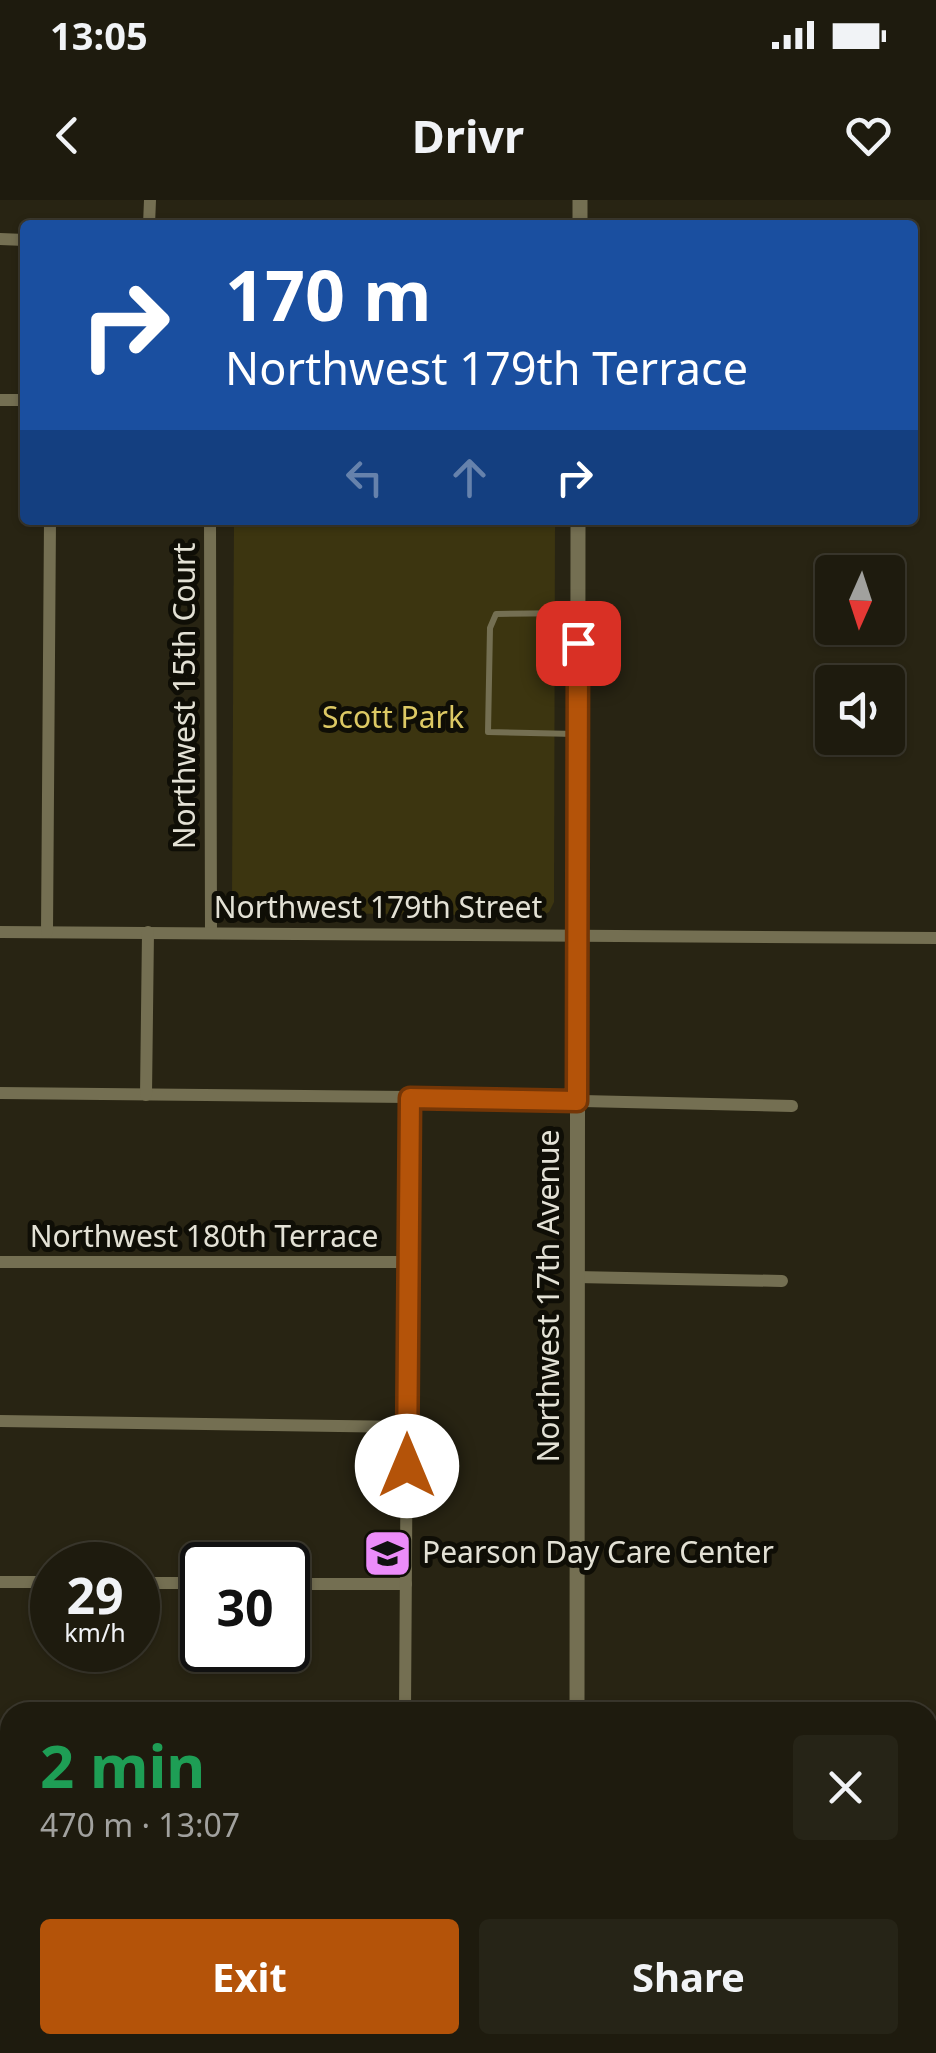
<!DOCTYPE html>
<meta charset="utf-8">
<style>
:root{--surface:#1e1b0e;--page:#262417;--text:#f1f3f6;--muted:#a1a19e;--line:#3c392e;--accent:#b45309}
body{margin:0;font-family:"Noto Sans",sans-serif;background:var(--page);color:var(--text);height:100vh;display:flex;flex-direction:column;font-size:38px;white-space:nowrap}
*{box-sizing:border-box;margin:0}
p{font-size:32px;color:var(--muted)}
.icon{flex:none;width:55px;height:55px;fill:none;stroke:currentColor;stroke-width:2;stroke-linecap:round;stroke-linejoin:round}
.map{position:relative;flex:1;overflow:hidden}
.details{position:absolute;left:0px;top:1502px;width:938px;height:352px;display:flex;flex-direction:column;background:var(--surface);border-radius:30px 30px 0 0;box-shadow:0 2px 8px #0004,0 0 0 2px var(--line)}
.details>*{flex:none}
.guide{position:absolute;left:20px;top:20px;width:898px;height:305px;border-radius:10px;box-shadow:0 2px 8px #0004,0 0 0 2px var(--line);background:#1a4fa0;color:#fff;overflow:hidden}
.needle{width:65px;rotate:183deg}
.fabs{position:absolute;left:815px;top:355px;display:grid;gap:20px}
.fabs a{display:grid;place-items:center;width:90px;height:90px;border-radius:10px;background:var(--surface);box-shadow:0 2px 8px #0004,0 0 0 2px var(--line);font-size:50px}
.speed{position:absolute;left:30px;top:1342px;display:flex;gap:20px;font-size:50px;font-weight:700;text-align:center}
.speed>*{display:grid;place-content:center;width:130px;height:130px;border-radius:50%;background:var(--surface);box-shadow:0 2px 8px #0004,0 0 0 2px var(--line);line-height:1}
.speed small{font-size:25px;font-weight:400}
.speed .limit{border:5px solid #111;border-radius:15px;background:#fff;color:#111}
.pin{position:absolute;display:grid;place-items:center;width:85px;height:85px;color:#fff;margin:-42px;border-radius:20px;box-shadow:0 5px 15px #0006}
.me{position:absolute;width:110px;margin:-55px;rotate:0deg;stroke-linejoin:round;filter:drop-shadow(0 0 8px #0008)}
.turn{display:flex;align-items:center;gap:35px;height:210px;padding:0 40px;font-size:45px}
.turn .icon{width:130px;height:130px;stroke-width:2.5}
.turn b{display:block;font-size:70px;line-height:85px}
.lanes{display:flex;align-items:center;height:95px;padding:0 40px;background:#0003;justify-content:center;gap:50px;direction:ltr}
.lanes .off{opacity:.35}
.round{display:grid;place-items:center;flex:none;width:105px;height:105px;border-radius:10px;background:var(--page)}
.summary{display:flex;align-items:center;justify-content:space-between;height:170px;padding:0 40px}
h1{font-size:60px;font-weight:700;line-height:75px;color:#1e9e55}
.button{display:flex;gap:20px;margin-top:auto;padding:20px 40px}
.button a{flex:1;height:115px;border-radius:10px;background:var(--accent);color:#fff;font-size:40px;font-weight:700;line-height:115px;text-align:center}
.button a+a{background:var(--page);color:var(--text)}
.status{display:flex;justify-content:space-between;align-items:center;height:70px;padding:0 50px;background:var(--surface);direction:ltr}
.status svg{height:28px;fill:currentColor}
header{display:flex;justify-content:space-between;align-items:center;height:130px;padding:0 40px;background:var(--surface);font-size:45px;font-weight:700}
.map>svg:first-child{display:block}
</style>
<div class="status"><b>13:05</b><svg viewBox="0 0 49 12"><path d="M0 12V9h3v3zM5 12V6h3v6zM10 12V3h3v9zM15 12V0h3v12zM26 1h20v11H26zM47 4h2v5h-2z"/></svg></div>
<header><svg class="icon" aria-label="back" viewBox="0 0 24 24"><path d="M15 5l-7 7 7 7"/></svg>Drivr<svg class="icon" aria-label="heart" viewBox="0 0 24 24"><path d="M12 20l-8-8c-3-5 5-10 8-4 3-6 11-1 8 4z"/></svg></header>
<div class="map">
<svg width="936" height="1853" viewBox="0 0 936 1853">
<rect width="100%" height="100%" fill="#282413"/>
<g fill="#3c3510">
<polygon points="234,320 555,320 554,702 549,712 541,716 243,712 236,708 232,701"/>
<polygon points="0,1811 10,1811 10,1845 143,1845 143,1853 0,1853"/>
</g>
<g fill="none" stroke-linecap="round" stroke-linejoin="round">
<g stroke="#746f52" stroke-width="6">
<polyline points="575,534 488,532 490,428 496,414 576,413"/>
<polyline points="579,1512 639,1512"/>
<polyline points="720,1512 720,1507 884,1510"/>
<polyline points="0,1669 10,1670"/>
</g>
<g stroke="#746f52" stroke-width="12">
<polyline points="149,25 150,0"/>
<polyline points="0,39 25,40"/>
<polyline points="0,200 25,200"/>
<polyline points="210,320 211,732"/>
<polyline points="0,732 936,738"/>
<polyline points="47,732 50,320"/>
<polyline points="0,893 409,897 792,906"/>
<polyline points="146,895 148,732"/>
<polyline points="0,1062 408,1062"/>
<polyline points="576,1077 782,1081"/>
<polyline points="0,1221 407,1227"/>
<polyline points="0,1382 52,1382"/>
<polyline points="138,1383 202,1383"/>
<polyline points="288,1384 406,1384"/>
<polyline points="405,1512 409,897"/>
<polyline points="0,1552 10,1553"/>
<polyline points="928,1646 936,1646"/>
<polyline points="928,1811 936,1811"/>
<polyline points="826,1853 826,1845"/>
</g>
<g stroke="#746f52" stroke-width="15">
<polyline points="580,25 580,0"/>
<polyline points="577,1512 578,320"/>
<polyline points="574,1853 574,1845"/>
</g>
<g stroke="#c6ba7e" stroke-width="20">
<polyline points="0,1577 10,1577"/>
<polyline points="928,1585 936,1585"/>
<polyline points="0,1611 10,1611"/>
<polyline points="928,1618 936,1618"/>
</g>
</g>
<g fill="none" stroke-linecap="round" stroke-linejoin="round">
<defs>
<polyline id="route" points="407,1266 410,898 577,901 578,443"/>
</defs>
<use href="#route" stroke="#753606" stroke-width="25"/>
<use href="#route" stroke="#b45309" stroke-width="18"/>
</g>
<defs>
<symbol id="school-square" viewBox="-11 -11 22 22"><rect x="-9" y="-9" width="18" height="18" rx="4" fill="#ec8cfa" stroke="#0f0e06"/><path d="M0-5L7-2L0 1L-7-2ZM-4 1L0 2.5L4 1V4Q0 6-4 4Z" fill="#111"/></symbol>
</defs>
<g fill-rule="evenodd">
<use href="#school-square" x="360" y="1326" width="55" height="55"/>
</g>
<g text-anchor="middle" stroke-width="10" stroke-linejoin="round" paint-order="stroke">
<g font-size="30" fill="#e3e1d5" stroke="#0f0e06">
<text transform="translate(185 496) rotate(-90)" y="10">Northwest 15th Court</text>
<text x="378" y="718">Northwest 179th Street</text>
<text x="204" y="1047">Northwest 180th Terrace</text>
<text transform="translate(549 1096) rotate(-90)" y="10">Northwest 17th Avenue</text>
</g>
<g font-size="30" fill="#ddc964" stroke="#0f0e06">
<text x="393" y="528">Scott Park</text>
</g>
<g font-size="30" fill="#e3e1d5" stroke="#0f0e06" text-anchor="start">
<text x="422" y="1363">Pearson Day Care Center</text>
</g>
</g>
</svg>
<div class="fabs">
<a><svg class="needle" viewBox="-14 -14 28 28"><path d="M0-13l5 13h-10z" fill="#e53935"/><path d="M0 13l5-13h-10z" fill="#a1a19e"/></svg></a>
<a><svg class="icon" aria-label="sound" viewBox="0 0 24 24"><path d="M4 9h4l5-4v14l-5-4H4zM17 9q2 3 0 6"/></svg></a>
</div>
<div class="speed"><div>29<small>km/h</small></div><div class="limit">30</div></div>
<div class="pin" style="left:578px;top:443px;background:#d93025"><svg class="icon" aria-label="arrive" viewBox="0 0 24 24"><path d="M6 21V4h12l-3 4 3 4H6"/></svg></div>
<svg class="me" style="left:407px;top:1266px" viewBox="-20 -20 40 40"><circle r="19" fill="#fff"/><path d="M0-13L10 11 0 6-10 11z" fill="#b45309"/></svg>
<div class="guide">
<div class="turn"><svg class="icon" aria-label="right" viewBox="0 0 24 24"><path d="M7 20v-9h11M14 6l5 5-5 5"/></svg><div><b>170 m</b>Northwest 179th Terrace</div></div>
<div class="lanes"><svg class="icon off" aria-label="left" viewBox="0 0 24 24"><path d="M17 20v-9H6M10 6l-5 5 5 5"/></svg><svg class="icon off" aria-label="ahead" viewBox="0 0 24 24"><path d="M12 20V5M6 11l6-6 6 6"/></svg><svg class="icon" aria-label="right" viewBox="0 0 24 24"><path d="M7 20v-9h11M14 6l5 5-5 5"/></svg></div>
</div>
<section class="details">
<div class="summary"><div><h1>2 min</h1><p>470 m · 13:07</p></div><a class="round"><svg class="icon" aria-label="close" viewBox="0 0 24 24"><path d="M6 6l12 12M18 6L6 18"/></svg></a></div>
<div class="button"><a>Exit</a><a>Share</a></div>
</section>
</div>
